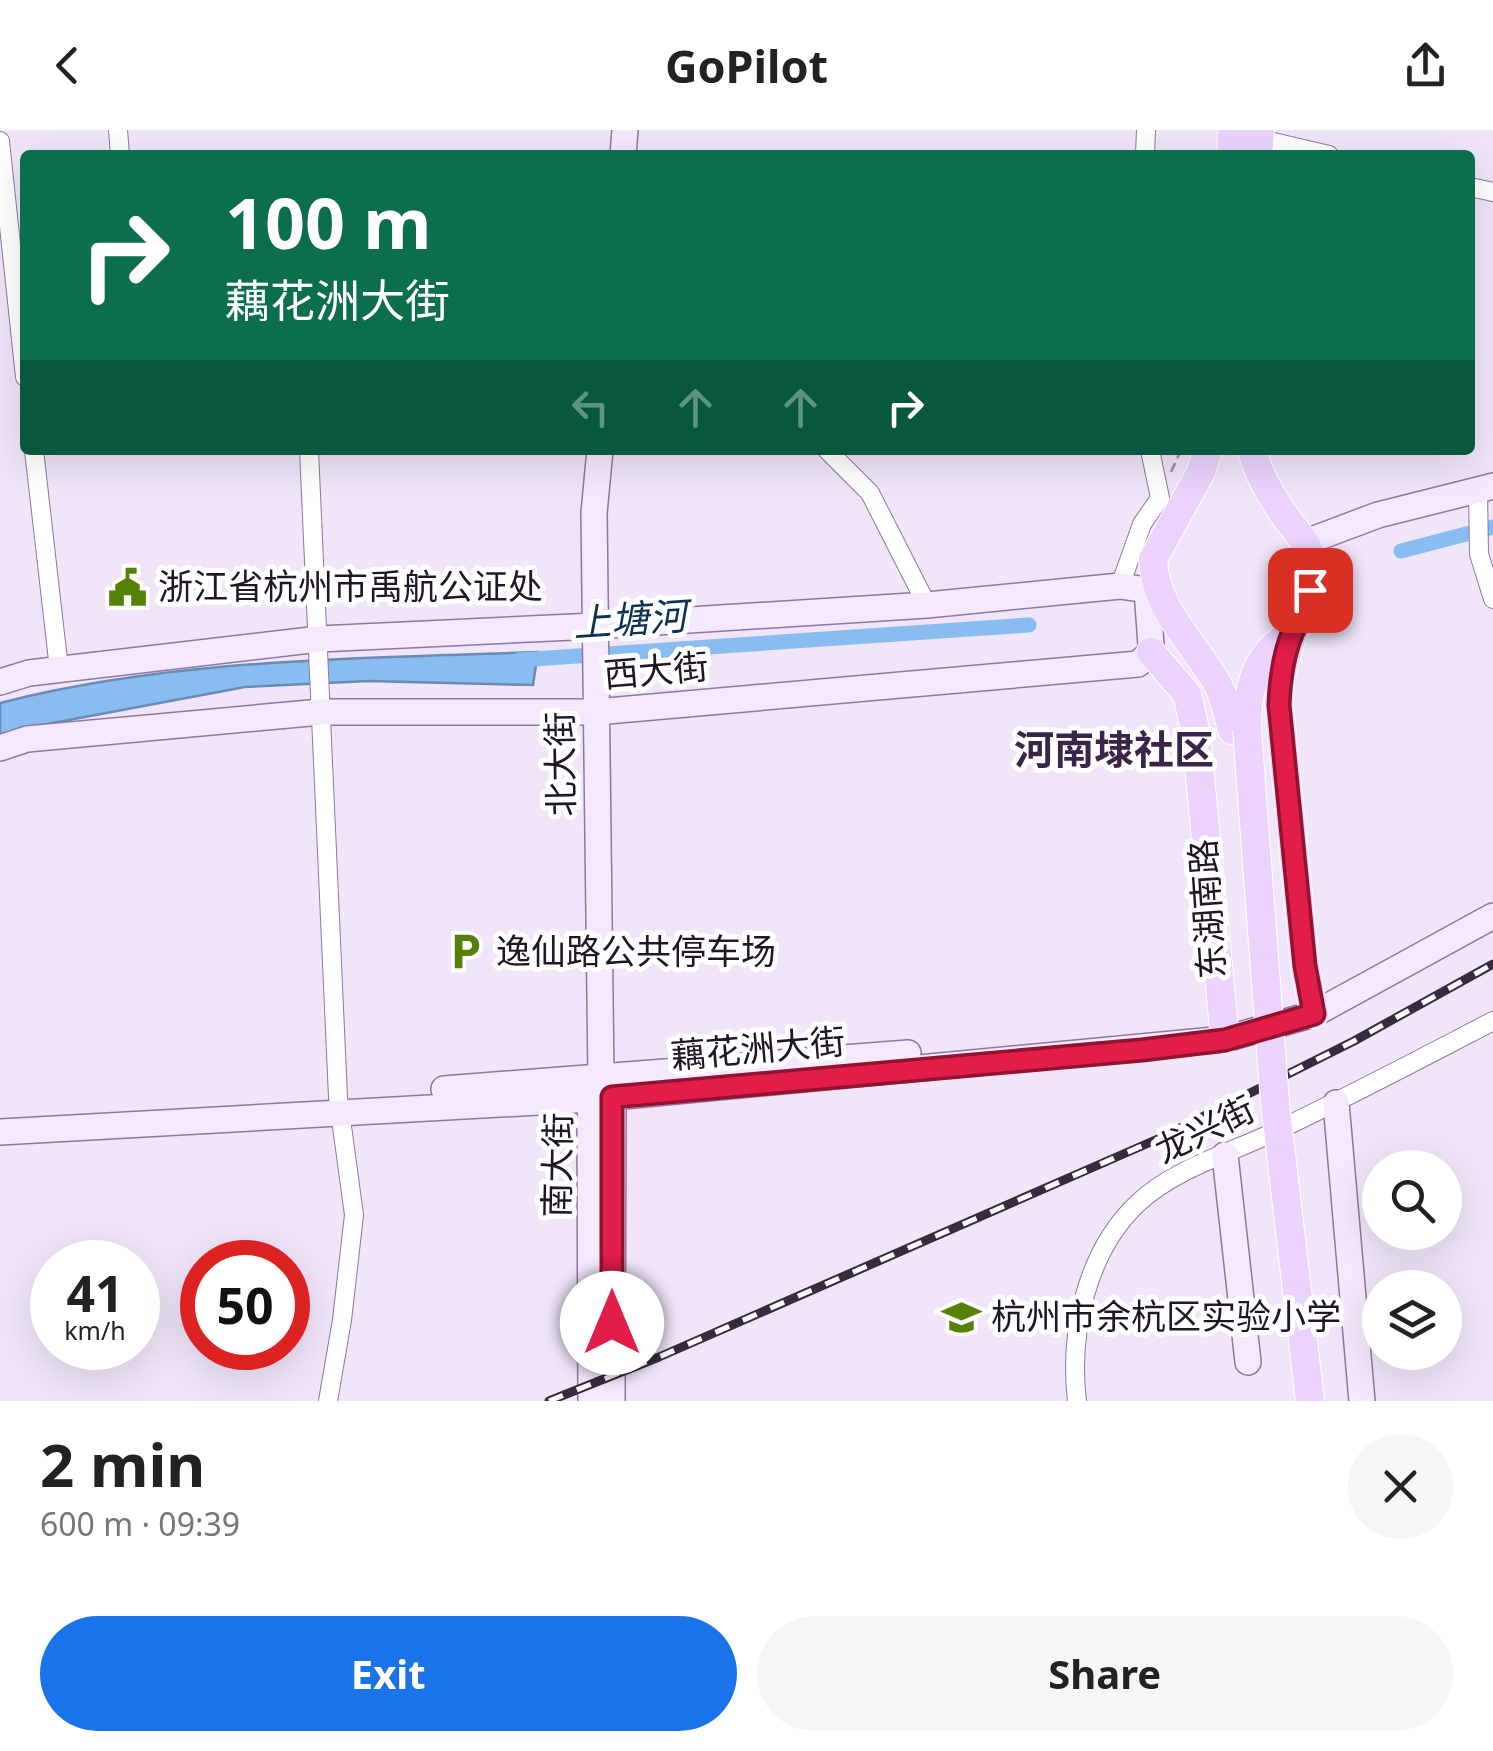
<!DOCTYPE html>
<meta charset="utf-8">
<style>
:root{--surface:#fff;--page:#f6f6f6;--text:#222;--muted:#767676;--accent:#1a73e8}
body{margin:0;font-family:"Noto Sans","Noto Sans SC",sans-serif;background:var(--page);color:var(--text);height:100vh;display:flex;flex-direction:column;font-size:38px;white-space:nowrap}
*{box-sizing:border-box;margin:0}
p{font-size:32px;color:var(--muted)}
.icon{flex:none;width:55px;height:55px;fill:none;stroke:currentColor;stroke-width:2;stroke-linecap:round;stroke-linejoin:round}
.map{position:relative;height:1271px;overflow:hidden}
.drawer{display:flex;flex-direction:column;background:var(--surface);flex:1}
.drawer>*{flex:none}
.guide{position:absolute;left:20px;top:20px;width:1455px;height:305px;border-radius:10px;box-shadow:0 10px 40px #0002;background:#0b6e4f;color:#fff;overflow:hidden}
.buttons{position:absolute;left:1362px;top:1020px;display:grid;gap:20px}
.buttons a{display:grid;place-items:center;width:100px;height:100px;border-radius:50%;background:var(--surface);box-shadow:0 10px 40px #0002;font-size:50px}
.speed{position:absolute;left:30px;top:1110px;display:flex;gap:20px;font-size:50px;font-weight:700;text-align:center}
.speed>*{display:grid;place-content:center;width:130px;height:130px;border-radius:50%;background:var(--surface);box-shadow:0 10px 40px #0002;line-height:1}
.speed small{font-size:25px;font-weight:400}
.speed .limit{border:15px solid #d22;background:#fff;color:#111}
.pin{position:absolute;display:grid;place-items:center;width:85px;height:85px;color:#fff;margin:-42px;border-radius:20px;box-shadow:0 5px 15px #0006}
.me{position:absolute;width:110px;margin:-55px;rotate:0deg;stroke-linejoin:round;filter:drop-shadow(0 0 8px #0008)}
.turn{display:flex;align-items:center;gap:35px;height:210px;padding:0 40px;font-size:45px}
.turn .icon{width:130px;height:130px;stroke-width:2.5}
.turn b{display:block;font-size:70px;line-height:85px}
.lanes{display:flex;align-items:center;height:95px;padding:0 40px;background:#0003;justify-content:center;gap:50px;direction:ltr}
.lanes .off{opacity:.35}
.round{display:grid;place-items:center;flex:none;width:105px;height:105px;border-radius:52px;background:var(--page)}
.overview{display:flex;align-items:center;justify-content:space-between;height:170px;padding:0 40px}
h1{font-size:60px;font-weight:700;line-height:75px}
.button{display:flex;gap:20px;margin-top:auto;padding:20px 40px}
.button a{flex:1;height:115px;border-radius:60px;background:var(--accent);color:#fff;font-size:40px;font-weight:700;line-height:115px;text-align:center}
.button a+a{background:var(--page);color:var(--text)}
header{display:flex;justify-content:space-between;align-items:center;height:130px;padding:0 40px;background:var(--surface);font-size:45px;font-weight:700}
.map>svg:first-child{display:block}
</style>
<header><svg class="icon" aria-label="back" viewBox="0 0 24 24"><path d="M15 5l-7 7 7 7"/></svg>GoPilot<svg class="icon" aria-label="share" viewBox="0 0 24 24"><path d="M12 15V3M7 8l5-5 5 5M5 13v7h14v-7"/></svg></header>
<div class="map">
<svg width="1493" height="1271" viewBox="0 0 1493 1271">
<rect width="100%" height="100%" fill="#f0e5f9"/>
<path fill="#89bdf1" stroke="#6a8bb5" stroke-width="2.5" d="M 538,522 L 533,555 L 368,551 L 245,557 L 42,595 L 0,607 L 0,573 C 176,528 357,529 538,522 Z"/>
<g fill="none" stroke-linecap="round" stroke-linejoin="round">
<g stroke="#89bdf1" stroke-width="15">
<polyline points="1401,421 1493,397"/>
<polyline points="519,530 1029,495"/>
</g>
<defs>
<g id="street">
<polyline points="118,0 120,25"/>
<polyline points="1260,9 1329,25"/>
<polyline points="0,11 25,247"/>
<polyline points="1145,25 1146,0"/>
<polyline points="1470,57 1493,62"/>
<polyline points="34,320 59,539"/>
<polyline points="309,320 338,967 354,1085 342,1190 328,1271"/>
<polyline points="827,320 870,363 927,475"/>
<polyline points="1478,360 1479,424 1493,469"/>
<polyline points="1120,456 1142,394 1160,368 1150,320"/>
<path d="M 1077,1271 C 1069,1203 1086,1122 1138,1073 C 1174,1039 1230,1023 1274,1002 C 1348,967 1420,929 1493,891"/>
</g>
<g id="secondary">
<polyline points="623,25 625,0"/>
<polyline points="1306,412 1378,385 1493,356"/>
<polyline points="0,552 29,543 319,509 595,496 927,475 1120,456 1147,460 1151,515 1151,522 1138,534 596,582 321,582 27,609 0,618"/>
<polyline points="604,953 613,967 612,1271"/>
<polyline points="444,959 908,923"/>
<polyline points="1336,973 1362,1271"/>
<polyline points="0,1002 592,969 1225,909 1314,884 1493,786"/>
<polyline points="1225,1025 1248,1232"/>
<polyline points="591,1271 590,989 592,969 601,948 594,383 600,320"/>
</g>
<g id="primary">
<polyline points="1231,25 1232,0"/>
<polyline points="1258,25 1260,0"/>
<path d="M 1208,320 L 1201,342 L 1153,429 C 1155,480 1195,514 1218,555 C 1225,569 1228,586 1232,600"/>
<polyline points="1293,502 1280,547 1279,575 1305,836 1314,884"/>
<polyline points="1151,522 1187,564 1196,604 1225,909"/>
<path d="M 1247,600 C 1247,571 1250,543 1270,520 C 1276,512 1287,508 1294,500 C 1307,485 1316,455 1313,435 C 1309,412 1295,401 1282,382 C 1270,364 1257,341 1252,320"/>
</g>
</defs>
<use href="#street" stroke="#9077a4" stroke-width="20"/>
<use href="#secondary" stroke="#9077a4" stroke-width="28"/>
<use href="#primary" stroke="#fff" stroke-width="30"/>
<polyline stroke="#9a8fa2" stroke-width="2.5" stroke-dasharray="10 5" stroke-linecap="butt" points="1171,342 1181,320"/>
<use href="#street" stroke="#fff" stroke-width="18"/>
<use href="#secondary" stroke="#f5e9fe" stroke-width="25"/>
<use href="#primary" stroke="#ebd3fd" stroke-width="28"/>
<defs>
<polyline id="rail" points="549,1271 659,1227 1160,1008 1354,911 1493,834"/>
</defs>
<use href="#rail" stroke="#362c3e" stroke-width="9"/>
<use href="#rail" stroke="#fff" stroke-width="5" stroke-dasharray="15" stroke-linecap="butt"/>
<defs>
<polyline id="primary-bridge" points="1247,600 1275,973 1310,1271"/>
</defs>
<use href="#primary-bridge" stroke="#fff" stroke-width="30" stroke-linecap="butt"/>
<use href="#primary-bridge" stroke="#ebd3fd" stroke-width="28"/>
</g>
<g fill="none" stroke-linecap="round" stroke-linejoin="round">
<defs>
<path id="route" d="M 612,1193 L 612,967 L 1142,920 L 1225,910 L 1314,884 L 1305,836 L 1279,575 C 1280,551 1283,526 1292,504 C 1299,486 1307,480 1310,460"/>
</defs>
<use href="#route" stroke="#92132f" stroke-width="25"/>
<use href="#route" stroke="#e11d48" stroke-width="18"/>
</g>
<defs>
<symbol id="civic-bare" viewBox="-9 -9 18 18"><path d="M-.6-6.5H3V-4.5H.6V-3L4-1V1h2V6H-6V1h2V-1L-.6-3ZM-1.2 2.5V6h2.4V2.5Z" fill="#568109" stroke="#fff" stroke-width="2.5" paint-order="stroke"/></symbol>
<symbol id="parking-bare" viewBox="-9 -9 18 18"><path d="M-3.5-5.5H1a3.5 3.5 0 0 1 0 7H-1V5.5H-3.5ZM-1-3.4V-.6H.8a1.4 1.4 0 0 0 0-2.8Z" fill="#568109" stroke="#fff" stroke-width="2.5" paint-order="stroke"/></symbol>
<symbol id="school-bare" viewBox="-9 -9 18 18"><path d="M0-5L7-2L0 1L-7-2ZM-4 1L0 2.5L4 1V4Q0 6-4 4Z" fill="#568109" stroke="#fff" stroke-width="2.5" paint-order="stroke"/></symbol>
</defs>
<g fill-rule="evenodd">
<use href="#civic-bare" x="100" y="430" width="55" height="55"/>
<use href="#parking-bare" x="438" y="794" width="55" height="55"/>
<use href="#school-bare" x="934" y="1160" width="55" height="55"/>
</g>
<g text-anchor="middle" stroke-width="10" stroke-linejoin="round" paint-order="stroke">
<g font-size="35" fill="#201628" stroke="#fff" text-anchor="start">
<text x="158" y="469">浙江省杭州市禹航公证处</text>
<text x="496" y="834">逸仙路公共停车场</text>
<text x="991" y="1199">杭州市余杭区实验小学</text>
</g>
<g font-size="35" fill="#201628" stroke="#fff">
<text transform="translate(656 541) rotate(-5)" y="12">西大街</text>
<text transform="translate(561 634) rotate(-91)" y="12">北大街</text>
<text transform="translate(1208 779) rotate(-94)" y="12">东湖南路</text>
<text transform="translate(758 919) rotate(-5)" y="12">藕花洲大街</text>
<text transform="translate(1205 1000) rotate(-26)" y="12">龙兴街</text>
<text transform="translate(558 1035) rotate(-89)" y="12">南大街</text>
</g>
<g font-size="38" font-style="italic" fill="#0b3153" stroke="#fff">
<text transform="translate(630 490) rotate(-4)" y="13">上塘河</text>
</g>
<g font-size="40" font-weight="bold" fill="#3a244a" stroke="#fff">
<text x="1114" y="634">河南埭社区</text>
</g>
</g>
</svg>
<div class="buttons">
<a><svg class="icon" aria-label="search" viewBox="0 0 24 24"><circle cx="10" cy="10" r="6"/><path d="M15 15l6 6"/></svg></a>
<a><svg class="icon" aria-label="layers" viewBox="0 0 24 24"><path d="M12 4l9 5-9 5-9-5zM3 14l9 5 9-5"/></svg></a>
</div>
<div class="speed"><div>41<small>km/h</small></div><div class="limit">50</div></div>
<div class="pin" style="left:1310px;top:460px;background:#d93025"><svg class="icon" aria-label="arrive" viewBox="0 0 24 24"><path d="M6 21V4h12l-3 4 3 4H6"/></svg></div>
<svg class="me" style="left:612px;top:1193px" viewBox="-20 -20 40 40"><circle r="19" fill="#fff"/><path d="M0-13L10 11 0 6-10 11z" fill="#e11d48"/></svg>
<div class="guide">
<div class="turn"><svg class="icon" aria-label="right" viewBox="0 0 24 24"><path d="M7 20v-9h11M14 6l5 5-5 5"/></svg><div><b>100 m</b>藕花洲大街</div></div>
<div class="lanes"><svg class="icon off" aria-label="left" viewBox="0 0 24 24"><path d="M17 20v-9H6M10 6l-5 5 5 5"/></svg><svg class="icon off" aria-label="ahead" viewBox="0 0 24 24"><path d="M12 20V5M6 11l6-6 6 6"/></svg><svg class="icon off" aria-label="ahead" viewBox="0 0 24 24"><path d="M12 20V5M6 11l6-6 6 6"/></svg><svg class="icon" aria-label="right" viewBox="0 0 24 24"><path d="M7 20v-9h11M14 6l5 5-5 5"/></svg></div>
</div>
</div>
<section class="drawer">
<div class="overview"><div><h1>2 min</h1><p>600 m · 09:39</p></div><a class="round"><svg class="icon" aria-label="close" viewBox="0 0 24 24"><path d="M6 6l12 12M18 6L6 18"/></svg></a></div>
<div class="button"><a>Exit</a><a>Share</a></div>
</section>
